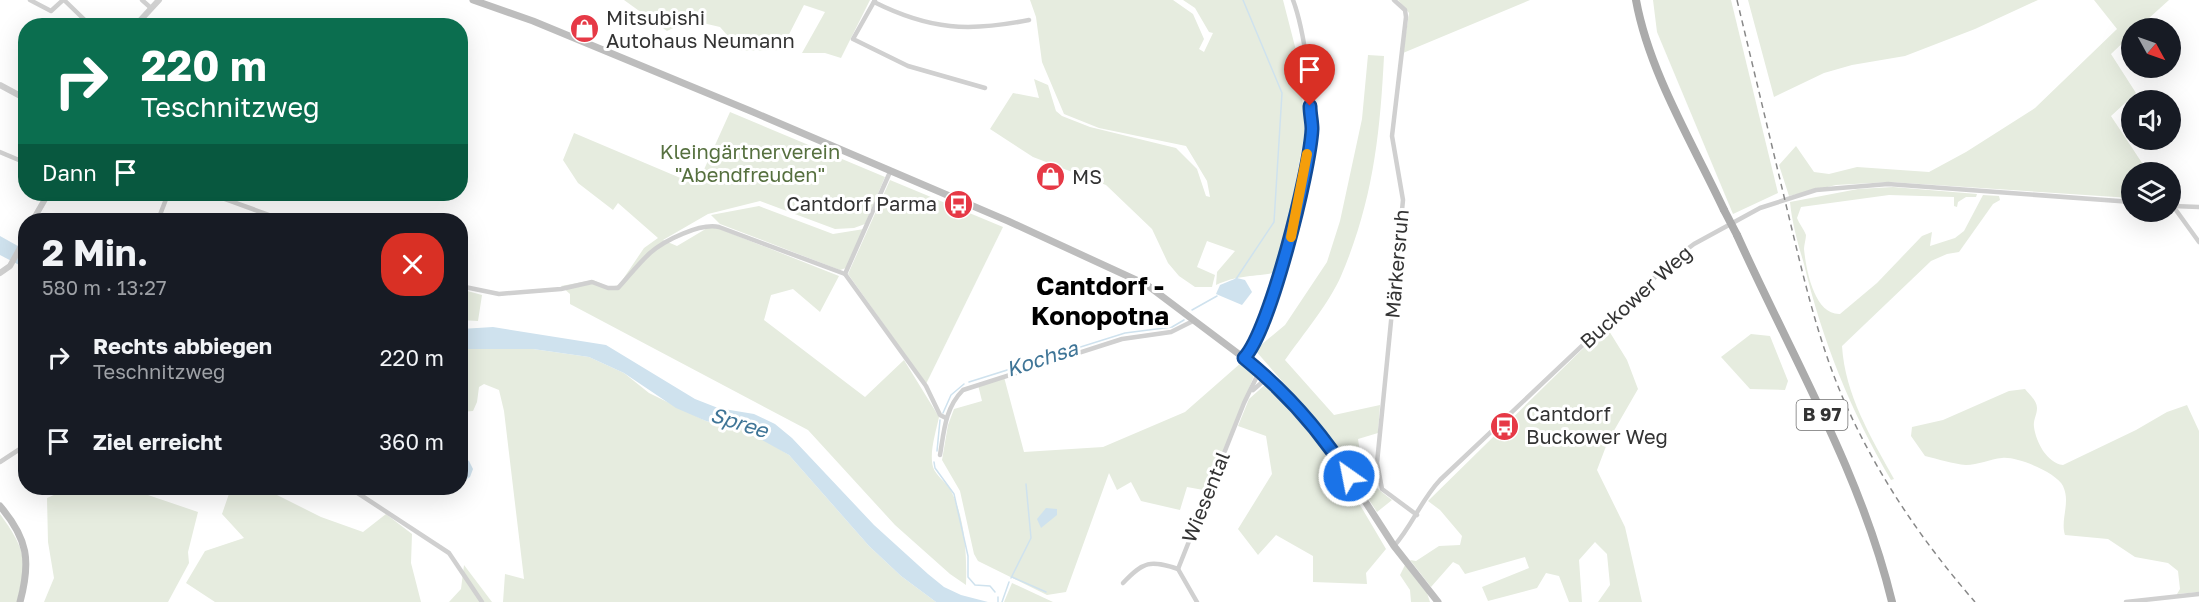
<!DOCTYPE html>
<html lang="de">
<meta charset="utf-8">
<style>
:root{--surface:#171b24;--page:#20242c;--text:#f1f3f6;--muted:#9ea1a6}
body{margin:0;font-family:"Golos Text",sans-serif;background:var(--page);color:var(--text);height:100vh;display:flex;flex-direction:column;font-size:22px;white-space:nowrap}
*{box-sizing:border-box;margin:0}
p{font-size:20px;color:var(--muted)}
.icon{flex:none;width:33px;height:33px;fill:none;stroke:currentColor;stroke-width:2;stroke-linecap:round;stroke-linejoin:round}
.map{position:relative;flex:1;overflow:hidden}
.sheet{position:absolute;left:18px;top:213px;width:450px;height:282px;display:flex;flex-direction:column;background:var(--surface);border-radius:24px;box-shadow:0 6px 24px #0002}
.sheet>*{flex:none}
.guide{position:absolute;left:18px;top:18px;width:450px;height:183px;border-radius:24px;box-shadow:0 6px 24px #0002;background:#0b6e4f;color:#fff;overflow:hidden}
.needle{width:39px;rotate:130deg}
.controls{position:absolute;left:2121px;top:18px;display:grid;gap:12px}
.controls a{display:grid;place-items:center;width:60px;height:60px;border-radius:50%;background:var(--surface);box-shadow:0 6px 24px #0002;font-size:30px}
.pin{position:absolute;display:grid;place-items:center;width:51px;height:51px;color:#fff;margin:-62px -26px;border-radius:50% 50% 50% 0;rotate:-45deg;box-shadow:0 0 6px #0007}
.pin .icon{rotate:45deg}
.me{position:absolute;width:66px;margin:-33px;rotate:327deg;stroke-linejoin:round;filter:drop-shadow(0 0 4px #0008)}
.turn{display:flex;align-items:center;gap:21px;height:126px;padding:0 24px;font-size:27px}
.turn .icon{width:78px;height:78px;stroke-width:2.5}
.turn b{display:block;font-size:42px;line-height:51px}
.then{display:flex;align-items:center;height:57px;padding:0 24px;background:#0003;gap:12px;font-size:22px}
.round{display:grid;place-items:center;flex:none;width:63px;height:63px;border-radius:24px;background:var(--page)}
.headline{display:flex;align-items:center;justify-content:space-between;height:102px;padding:0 24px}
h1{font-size:36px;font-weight:700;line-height:45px}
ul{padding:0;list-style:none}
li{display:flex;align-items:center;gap:18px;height:84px;padding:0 24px}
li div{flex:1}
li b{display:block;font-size:22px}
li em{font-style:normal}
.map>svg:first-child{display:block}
</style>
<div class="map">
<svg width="2199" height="602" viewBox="0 0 2199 602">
<rect width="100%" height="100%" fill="#fff"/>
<g fill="#e6ecdf">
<polygon points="624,0 870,0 841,58 825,53 802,53 825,12 804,5 781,50 741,51 720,27 690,20 667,31"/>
<path d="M 1030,0 L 1173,0 L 1193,14 L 1204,39 L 1199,49 L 1204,52 L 1213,33 L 1209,32 L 1195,8 L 1183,0 L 1283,0 L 1299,62 L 1305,130 L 1288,227 L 1273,273 C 1250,277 1237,275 1216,285 L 1217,272 L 1235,251 L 1207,241 L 1197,267 L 1215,275 L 1212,287 L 1195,287 L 1179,276 L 1168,263 L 1152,229 L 1106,185 L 1033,157 L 990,129 L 1013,93 L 1039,98 L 1034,79 L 1048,85 L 1056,111 L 1062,116 L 1090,127 L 1176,148 L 1197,169 L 1206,196 L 1210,197 L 1207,181 L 1186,146 L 1099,128 L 1064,114 L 1042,62 L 1036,17 Z"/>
<polygon points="1398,0 1530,0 1403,53 1409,13"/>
<polygon points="1653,0 1731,0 1778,193 1733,214 1657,32"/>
<polygon points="1748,0 2038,0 1975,29 1905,56 1852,65 1824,73 1774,97"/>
<polygon points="2094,0 2169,0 2138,28 2132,28 2131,35 2111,54 2136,93 2111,116 2148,172 2132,172 2131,198 1890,182 1836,185 1789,196 1779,165 1796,146 1814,172 1829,174 1857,167 1929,172 1966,152 2035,108 2117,29"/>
<path d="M 1368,55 L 1384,56 C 1380,135 1373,201 1341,276 C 1330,302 1302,336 1285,360 L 1334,415 L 1380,405 L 1378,433 L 1358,439 C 1363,472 1364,479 1392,500 L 1377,512 L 1321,426 L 1255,350 L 1285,325 L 1327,262 L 1340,221 L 1362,119 Z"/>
<path d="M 730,112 L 885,177 L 865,224 L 854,228 L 835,229 L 760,201 L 708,214 L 663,240 L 677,246 L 709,227 L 720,229 L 839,276 L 820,312 L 793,289 L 771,295 L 764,320 L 865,397 L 904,360 L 939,417 C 936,432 929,452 933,467 C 936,476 945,481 950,489 C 965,516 967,555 966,585 L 950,574 L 895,525 L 808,430 L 570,304 L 570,294 L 561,286 L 593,280 L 609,287 L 619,285 L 644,248 L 658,238 L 618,203 L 613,210 L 578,183 L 563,160 L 574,133 L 697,185 Z"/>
<polygon points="890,180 1003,227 926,384 848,274"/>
<path d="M 1893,187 L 1977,194 L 1976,197 L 1966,197 L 1958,202 L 1957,207 L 1954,206 L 1954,197 L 1889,195 L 1801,207 L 1797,218 C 1799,224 1804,229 1806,235 C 1806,239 1804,245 1804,249 C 1806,269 1814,315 1840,314 L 1877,283 L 1922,236 L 1932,232 L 1930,246 L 1955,238 L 1964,231 L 1983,195 L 1999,196 L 2000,200 L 1993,204 L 1959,252 L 1947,254 L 1931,261 L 1842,346 C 1845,395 1871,437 1894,479 L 1891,480 C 1851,412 1822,340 1804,264 C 1798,244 1792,223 1790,202 L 1858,189 Z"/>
<polygon points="759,206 833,234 864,229 846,268 840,270 720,224 711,215"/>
<polygon points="460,289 482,295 478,321 461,320"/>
<polygon points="1606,326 1627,360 1638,389 1608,441 1597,470 1625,527 1642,602 1598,602 1610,585 1607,554 1595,542 1579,560 1582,602 1569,602 1559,576 1546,573 1537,588 1488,601 1482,587 1529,568 1525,557 1465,574 1459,565 1453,562 1431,587 1410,560 1416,561 1439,546 1460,545 1462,536 1440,510 1428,501"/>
<polygon points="1751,334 1770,336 1788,381 1785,390 1750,389 1721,357"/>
<polygon points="460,349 533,349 589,357 624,373 649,393 706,421 746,431 771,444 789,455 869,546 901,576 936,602 503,602 505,574 524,579 504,411 499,390 484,384 479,387 477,402 473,411 461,412"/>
<polygon points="1242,362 1255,373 1209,491 1187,487 1180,510 1141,501 1131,482 1117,490 1109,473 1066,592 1047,595 978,561 974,554 960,491 942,460 948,425 954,409 982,401 978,385 1004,377 1024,452 1103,447 1185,412"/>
<path d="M 1267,383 C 1317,431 1351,489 1386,549 L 1366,573 L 1367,584 L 1313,582 L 1313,556 L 1276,535 L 1258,555 L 1238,529 L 1272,474 L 1266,436 L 1238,426 L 1249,399 Z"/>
<path d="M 2025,389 C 2029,394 2037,401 2037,408 C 2037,415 2033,420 2034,427 C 2036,442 2047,463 2063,465 L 2136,430 L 2167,412 L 2187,405 L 2199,431 L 2199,592 L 2177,594 L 2180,589 L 2178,571 L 2168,563 L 2135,557 L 2108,539 L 2065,535 C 2060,519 2071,503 2063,486 C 2057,473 2017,456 2002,458 C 1990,459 1978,465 1966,465 C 1953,464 1938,459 1925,456 L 1911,436 L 1912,427 L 1943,420 L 2009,391 Z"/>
<polygon points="105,488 145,494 198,512 188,552 189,563 168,602 44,602 54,578 48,542 47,498 63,491"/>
<polygon points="231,488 263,488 321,517 363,532 386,514 412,534 411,563 421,602 215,602 186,583 205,551 244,538 222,514"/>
<path d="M 0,514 C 26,550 27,559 17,602 L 0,602 Z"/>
<polygon points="464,565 492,602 449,602 461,589"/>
<polygon points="1405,565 1427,593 1430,602 1411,602 1410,590 1400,575"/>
<polygon points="1012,583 1053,602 1004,602"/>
</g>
<g fill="#cfe2ee">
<polygon points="0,236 25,250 25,268 0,255"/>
<polygon points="1237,278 1245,280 1252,292 1242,305 1216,294 1220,285"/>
<polygon points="493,327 606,345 695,399 718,408 754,414 775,424 792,438 874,525 928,574 944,587 961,595 988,602 936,602 901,576 869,546 789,455 746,431 706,421 676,408 624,373 589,357 533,349 461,349 461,329"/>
<polygon points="461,456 469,461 473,469 470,477 461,483"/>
<polygon points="1046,508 1057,509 1057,515 1041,528 1037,519"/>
</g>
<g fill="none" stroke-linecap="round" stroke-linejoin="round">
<g stroke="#cfe2ee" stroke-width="1.5">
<polyline points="1236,279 1274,222 1282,93 1243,0"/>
<polyline points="1192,310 1217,296"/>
<polyline points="969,382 1125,333 1172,327 1184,320"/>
<polyline points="943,413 951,395 964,384"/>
<polyline points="937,451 940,420"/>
<polyline points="934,462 935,468 954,494 968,556 968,577 975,585 990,586 995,592"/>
<polyline points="1012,577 1046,592"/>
<polyline points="1011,578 1031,538 1026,484"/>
<polyline points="998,597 998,602"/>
<polyline points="1002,602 1009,582"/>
</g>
<g stroke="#d0d0d0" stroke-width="4.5">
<polyline points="30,0 51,11 63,0"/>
<polyline points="64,0 91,26"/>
<polyline points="142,0 151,8"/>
<polyline points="875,0 853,39 908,66 985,88"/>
<polyline points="1394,0 1405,10 1406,17 1392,136 1403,200 1377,463 1382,489 1417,515"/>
<path d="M 874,2 C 930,30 969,32 1029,20"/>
<polyline points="0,152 26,163"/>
<polyline points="211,194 283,220"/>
<polyline points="2173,206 2199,242"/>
<polyline points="2173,206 2199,207"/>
<polyline points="158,220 168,194"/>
<polyline points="845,274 890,172"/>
<path d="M 460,286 L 499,294 L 561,289 L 592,282 L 608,288 L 618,288 C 629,276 639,263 650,253 C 665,240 700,223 719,227 L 845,274 L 926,386 L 940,415 L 946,418"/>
<path d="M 1244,358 C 1273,328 1308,175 1311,131 C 1314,100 1304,29 1293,0"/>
<polyline points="1253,390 1267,378"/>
<path d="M 940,455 C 944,431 945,408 963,390 L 1122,339 L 1171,332 L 1195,320"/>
<polyline points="0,462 26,445"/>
<polyline points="350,488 449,553 482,602"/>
<path d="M 1394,546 C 1412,526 1421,500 1440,480 L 1674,259 L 1694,244 L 1760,208 L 1816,190 L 1888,184 L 2132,202"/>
<polyline points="1178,569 1244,403 1259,372"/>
<polyline points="1178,569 1197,602"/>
<path d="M 1123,583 C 1144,561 1150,560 1178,569"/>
<polyline points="2126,602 2199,594"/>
</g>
<g stroke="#d0d0d0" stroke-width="6">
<polyline points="135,26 159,0"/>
<polyline points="0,85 26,99"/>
<polyline points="33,220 48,194"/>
<polyline points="0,273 10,266 26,237"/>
</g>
<g stroke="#bdbdbd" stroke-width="7">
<polyline points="473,0 533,21 753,112 1008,221 1147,285 1244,358 1295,404 1326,441 1394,546 1438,602"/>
<path d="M 0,506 C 28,539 31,561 20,602"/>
</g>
<g stroke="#ababab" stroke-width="8">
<path d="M 1636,0 C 1649,72 1693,144 1724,210"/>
<path d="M 1737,235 C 1791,355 1861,473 1892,602"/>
</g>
<path stroke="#888" stroke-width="1.5" stroke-dasharray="6 4.5" stroke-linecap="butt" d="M 1737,0 C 1754,71 1771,142 1788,213 C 1803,275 1817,337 1842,396 C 1875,472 1921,540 1975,602"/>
<polyline stroke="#ababab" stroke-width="8" points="1724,210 1737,235"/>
</g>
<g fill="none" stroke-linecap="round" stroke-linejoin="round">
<defs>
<path id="route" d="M 1310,106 C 1310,114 1312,122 1312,129 C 1310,170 1270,331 1244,358 C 1286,392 1320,430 1349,476"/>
</defs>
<use href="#route" stroke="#114b97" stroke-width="15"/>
<use href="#route" stroke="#1a73e8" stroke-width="10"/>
<polyline stroke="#f59e0b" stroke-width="10" points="1291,237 1307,154"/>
</g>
<defs>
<symbol id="shop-disc" viewBox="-11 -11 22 22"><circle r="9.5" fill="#e63946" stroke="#fff"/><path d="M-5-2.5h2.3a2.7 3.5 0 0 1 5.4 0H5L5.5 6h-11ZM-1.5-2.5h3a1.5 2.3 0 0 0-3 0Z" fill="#fff"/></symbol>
<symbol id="bus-disc" viewBox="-11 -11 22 22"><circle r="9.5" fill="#e63946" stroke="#fff"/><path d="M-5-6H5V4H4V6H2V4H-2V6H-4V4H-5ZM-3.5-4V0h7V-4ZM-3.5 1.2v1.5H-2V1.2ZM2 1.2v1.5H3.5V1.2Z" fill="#fff"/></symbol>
</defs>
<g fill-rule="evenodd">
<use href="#shop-disc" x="568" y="12" width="33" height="33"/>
<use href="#shop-disc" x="1034" y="160" width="33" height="33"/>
<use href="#bus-disc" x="942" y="188" width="33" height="33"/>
<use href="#bus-disc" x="1488" y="410" width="33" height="33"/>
</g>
<g text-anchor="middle" stroke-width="6" stroke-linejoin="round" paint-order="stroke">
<rect fill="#fff" stroke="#707070" stroke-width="1.5" x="1796.5" y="400" width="51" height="30" rx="4.5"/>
<g font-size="18" font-weight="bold" fill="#333">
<text x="1822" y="421">B 97</text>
</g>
<g font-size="20" fill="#333" stroke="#fff" text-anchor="start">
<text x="606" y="25">Mitsubishi<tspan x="606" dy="23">Autohaus Neumann</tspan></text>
<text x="1072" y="184">MS</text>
<text x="937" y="211" text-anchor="end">Cantdorf Parma</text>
<text x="1526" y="421">Cantdorf<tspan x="1526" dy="23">Buckower Weg</tspan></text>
</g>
<g font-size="20" fill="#56703f" stroke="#fff">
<text x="750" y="159">Kleingärtnerverein<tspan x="750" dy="23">"Abendfreuden"</tspan></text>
</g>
<g font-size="20" fill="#333" stroke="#fff">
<text transform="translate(1397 264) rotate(-85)" y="7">Märkersruh</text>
<text transform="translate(1636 297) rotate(-42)" y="7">Buckower Weg</text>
<text transform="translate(1206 497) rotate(-68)" y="7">Wiesental</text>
</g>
<g font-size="21" font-style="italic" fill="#3f7597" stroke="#fff">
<text transform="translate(1042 359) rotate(-18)" y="7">Kochsa</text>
<text transform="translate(739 423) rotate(17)" y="7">Spree</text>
</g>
<g font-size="26" font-weight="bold" fill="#000" stroke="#fff">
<text x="1100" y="295">Cantdorf -<tspan x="1100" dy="30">Konopotna</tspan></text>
</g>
</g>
</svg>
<div class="controls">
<a><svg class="needle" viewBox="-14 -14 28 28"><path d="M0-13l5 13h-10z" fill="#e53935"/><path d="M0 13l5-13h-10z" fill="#9ea1a6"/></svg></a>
<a><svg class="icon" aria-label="sound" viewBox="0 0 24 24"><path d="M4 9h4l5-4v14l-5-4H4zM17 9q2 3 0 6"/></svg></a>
<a><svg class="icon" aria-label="layers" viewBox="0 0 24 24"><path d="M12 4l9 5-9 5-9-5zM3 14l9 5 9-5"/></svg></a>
</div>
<div class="pin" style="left:1310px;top:106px;background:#d93025"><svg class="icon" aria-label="arrive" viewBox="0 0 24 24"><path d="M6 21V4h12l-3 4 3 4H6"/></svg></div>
<svg class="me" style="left:1349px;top:476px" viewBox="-20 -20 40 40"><circle r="17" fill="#1a73e8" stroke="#fff" stroke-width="3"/><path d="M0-11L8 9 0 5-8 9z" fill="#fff"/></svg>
<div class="guide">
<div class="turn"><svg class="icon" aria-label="right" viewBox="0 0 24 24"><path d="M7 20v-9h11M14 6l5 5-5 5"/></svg><div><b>220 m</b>Teschnitzweg</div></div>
<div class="then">Dann<svg class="icon" aria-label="arrive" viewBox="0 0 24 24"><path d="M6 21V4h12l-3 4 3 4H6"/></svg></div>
</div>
<section class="sheet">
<div class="headline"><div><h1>2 Min.</h1><p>580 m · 13:27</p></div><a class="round" style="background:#d93025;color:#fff"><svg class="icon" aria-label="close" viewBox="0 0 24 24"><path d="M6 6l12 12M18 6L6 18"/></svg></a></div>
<ul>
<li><svg class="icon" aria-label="right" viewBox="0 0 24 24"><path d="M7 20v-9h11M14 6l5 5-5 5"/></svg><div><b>Rechts abbiegen</b><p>Teschnitzweg</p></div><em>220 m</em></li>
<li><svg class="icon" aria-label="arrive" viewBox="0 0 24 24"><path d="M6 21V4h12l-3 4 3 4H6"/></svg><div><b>Ziel erreicht</b></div><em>360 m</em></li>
</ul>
</section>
</div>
